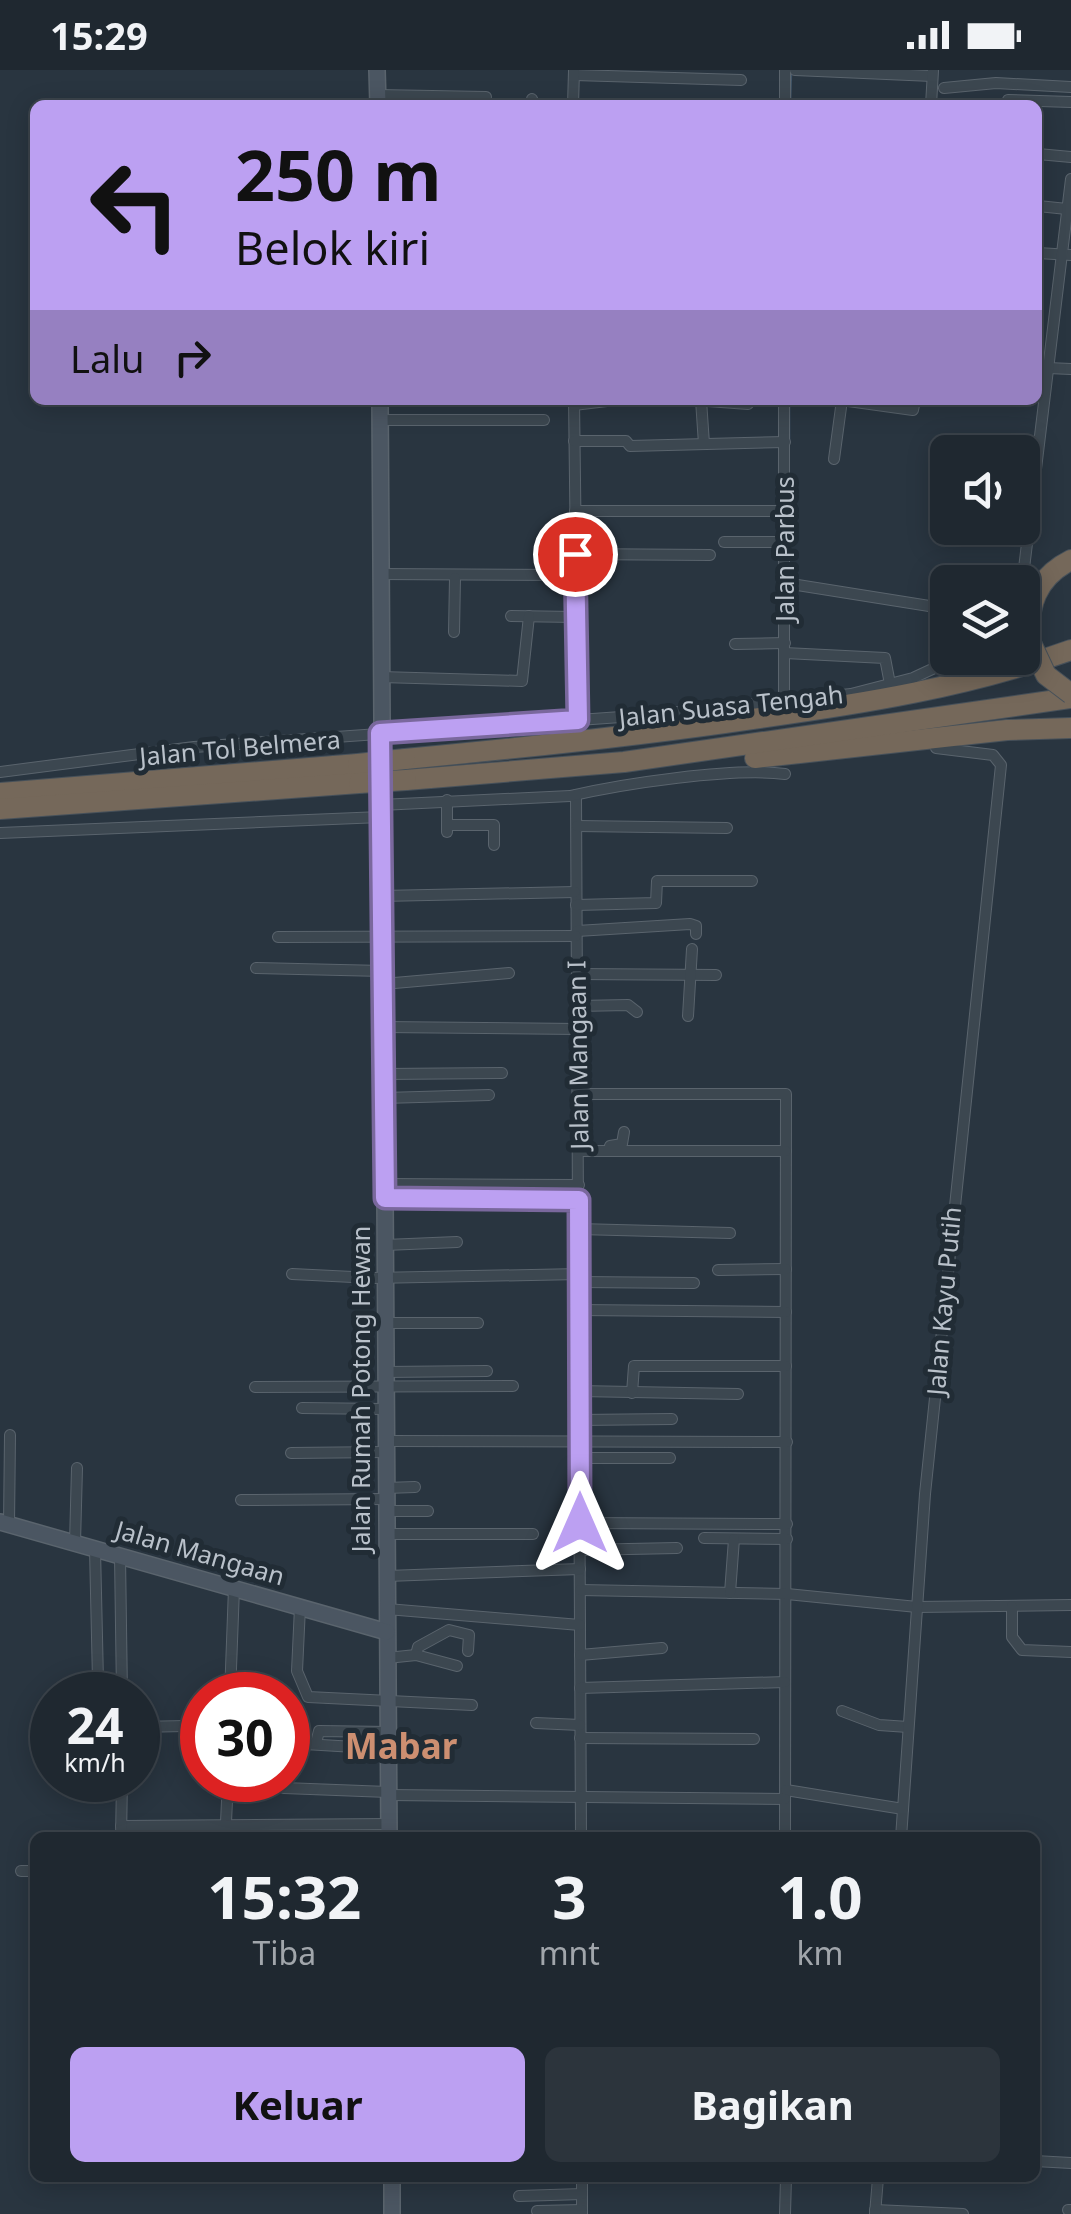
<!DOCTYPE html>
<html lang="id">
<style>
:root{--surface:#1f2830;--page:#2c343c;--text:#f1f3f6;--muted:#a1a6ab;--line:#3c444c;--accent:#bca0f2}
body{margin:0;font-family:"Noto Sans",sans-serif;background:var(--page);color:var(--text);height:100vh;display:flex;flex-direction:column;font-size:38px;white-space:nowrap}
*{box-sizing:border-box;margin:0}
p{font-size:32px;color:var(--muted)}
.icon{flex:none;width:55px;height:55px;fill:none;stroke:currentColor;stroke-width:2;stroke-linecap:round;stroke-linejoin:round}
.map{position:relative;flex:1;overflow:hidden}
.details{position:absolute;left:30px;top:1762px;width:1010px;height:350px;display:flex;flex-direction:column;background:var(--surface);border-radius:15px;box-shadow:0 5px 25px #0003,0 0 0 2px var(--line)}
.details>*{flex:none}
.banner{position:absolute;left:30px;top:30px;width:1012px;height:305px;border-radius:15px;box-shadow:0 5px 25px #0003,0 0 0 2px var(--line);background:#bca0f2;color:#111;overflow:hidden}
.controls{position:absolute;left:930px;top:365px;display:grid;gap:20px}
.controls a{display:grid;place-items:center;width:110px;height:110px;border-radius:15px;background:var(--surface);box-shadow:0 5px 25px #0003,0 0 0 2px var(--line);font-size:50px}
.speed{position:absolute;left:30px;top:1602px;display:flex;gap:20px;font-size:50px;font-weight:700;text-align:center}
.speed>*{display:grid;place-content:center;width:130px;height:130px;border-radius:50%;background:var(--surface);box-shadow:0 5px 25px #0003,0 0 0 2px var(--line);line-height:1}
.speed small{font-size:25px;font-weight:400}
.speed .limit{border:15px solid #d22;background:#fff;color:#111}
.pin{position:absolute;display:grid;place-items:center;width:85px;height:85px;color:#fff;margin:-42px;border:5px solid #fff;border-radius:50%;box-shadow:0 2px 10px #0007}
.me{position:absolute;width:110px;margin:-55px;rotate:0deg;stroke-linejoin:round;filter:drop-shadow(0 0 8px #0008)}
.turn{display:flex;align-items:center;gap:35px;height:210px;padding:0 40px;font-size:45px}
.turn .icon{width:130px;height:130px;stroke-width:2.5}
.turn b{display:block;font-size:70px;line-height:85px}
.then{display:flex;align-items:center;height:95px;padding:0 40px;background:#0003;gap:20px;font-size:38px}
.eta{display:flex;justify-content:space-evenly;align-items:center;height:170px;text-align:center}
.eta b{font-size:60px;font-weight:700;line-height:70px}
.button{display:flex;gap:20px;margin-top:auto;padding:20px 40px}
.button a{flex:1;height:115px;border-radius:15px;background:var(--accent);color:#111;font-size:40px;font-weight:700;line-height:115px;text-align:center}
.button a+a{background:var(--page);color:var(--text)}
.status{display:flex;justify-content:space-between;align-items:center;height:70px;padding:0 50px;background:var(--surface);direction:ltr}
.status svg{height:28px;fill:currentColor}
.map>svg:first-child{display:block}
</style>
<div class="status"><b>15:29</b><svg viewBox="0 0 49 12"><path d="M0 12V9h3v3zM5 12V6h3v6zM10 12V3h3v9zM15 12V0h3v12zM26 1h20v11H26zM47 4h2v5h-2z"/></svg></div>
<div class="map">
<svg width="1071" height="2144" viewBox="0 0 1071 2144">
<rect width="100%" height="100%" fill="#293540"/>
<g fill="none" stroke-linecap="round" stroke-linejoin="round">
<g stroke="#405467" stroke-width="2.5">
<polyline points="790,35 791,2"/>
<polyline points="789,370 789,330"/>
</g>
<defs>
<g id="street">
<polyline points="795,0 932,6"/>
<polyline points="574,5 741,10"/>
<polyline points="944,18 996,13 1071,17"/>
<polyline points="378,25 486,27"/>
<polyline points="532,29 534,35"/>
<polyline points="1008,30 1071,32"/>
<polyline points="573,35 574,1"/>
<polyline points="785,35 785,0"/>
<polyline points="931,35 933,1"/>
<polyline points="1038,84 1071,87"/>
<polyline points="1038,136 1067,139"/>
<polyline points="1038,183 1071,185"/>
<polyline points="1048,298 1071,299"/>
<polyline points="574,330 578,650"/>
<polyline points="694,330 748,334"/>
<polyline points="701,330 704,374"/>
<polyline points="841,330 913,340 915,330"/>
<polyline points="574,335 615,330"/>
<polyline points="381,350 544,350"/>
<polyline points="574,371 626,371 630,376 785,372"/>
<polyline points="834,389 842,330"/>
<polyline points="575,441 786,441"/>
<polyline points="724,472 785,472"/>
<polyline points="575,484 710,485"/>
<polyline points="575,498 606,498"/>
<polyline points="380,504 575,505"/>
<polyline points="785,513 948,539"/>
<polyline points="1022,515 1071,109"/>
<polyline points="511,546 575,547"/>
<polyline points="454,562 455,508"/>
<polyline points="735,574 785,573"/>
<polyline points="785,583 885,588 890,614"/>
<polyline points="381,607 522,611 529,546"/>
<polyline points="784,629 784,330"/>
<polyline points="0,702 194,677 649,645 851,624 913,608 956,588"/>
<polyline points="576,725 581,1768"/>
<path d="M 380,735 L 570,726 C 622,714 733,697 785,704"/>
<polyline points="447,755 494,755 494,775"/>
<polyline points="577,756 727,758"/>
<polyline points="447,762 447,730"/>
<polyline points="0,763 381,747"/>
<polyline points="381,826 575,822"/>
<polyline points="576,835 656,833 657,811 752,811"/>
<polyline points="577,861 690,854 696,856 696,864"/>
<polyline points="278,867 576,866"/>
<polyline points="256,898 383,901"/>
<polyline points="578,904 716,905"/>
<polyline points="383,914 509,903"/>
<polyline points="578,936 628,935 637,942"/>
<polyline points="688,946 692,879"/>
<polyline points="383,957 578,959"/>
<polyline points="384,1004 502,1003"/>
<polyline points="578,1024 786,1024 785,1768"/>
<polyline points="384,1028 489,1025"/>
<polyline points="610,1076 622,1074 624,1062"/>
<polyline points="578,1081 786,1081"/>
<polyline points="385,1114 579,1115"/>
<polyline points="385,1128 579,1129"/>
<polyline points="579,1159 730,1163"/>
<polyline points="385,1175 457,1172"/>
<polyline points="718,1200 786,1199"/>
<polyline points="292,1204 373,1208 579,1204"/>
<polyline points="579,1212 694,1213"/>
<polyline points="579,1240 786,1242"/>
<polyline points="385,1253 478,1253"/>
<polyline points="384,1302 487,1301"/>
<polyline points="255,1317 513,1316"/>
<polyline points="579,1321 738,1324"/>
<polyline points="632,1323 634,1296 786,1296"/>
<polyline points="302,1338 384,1339"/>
<polyline points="579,1350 672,1349"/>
<polyline points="385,1371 787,1372"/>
<polyline points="291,1383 385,1382"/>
<polyline points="580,1388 670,1388"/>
<polyline points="386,1418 415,1417"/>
<polyline points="241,1430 386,1429"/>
<polyline points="386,1441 428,1441"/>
<polyline points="580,1453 787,1454"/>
<polyline points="9,1454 10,1365"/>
<polyline points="386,1464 533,1464"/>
<polyline points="704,1468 787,1469"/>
<polyline points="75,1473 77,1398"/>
<polyline points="95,1479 98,1611"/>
<polyline points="580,1480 677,1478"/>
<polyline points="120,1486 122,1625"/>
<polyline points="387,1506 580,1499"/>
<polyline points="580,1520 787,1524 917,1537 1071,1535"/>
<polyline points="730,1523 734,1469"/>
<polyline points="1012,1536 1012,1567 1022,1580 1071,1582"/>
<polyline points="300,1537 297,1601 308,1627 472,1635"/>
<polyline points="387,1539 580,1555"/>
<polyline points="416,1585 418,1577 449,1560 469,1565 468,1581"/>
<polyline points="580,1585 662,1578"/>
<polyline points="387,1588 416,1585 457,1596"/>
<polyline points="580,1618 785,1612"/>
<polyline points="230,1625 234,1518"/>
<polyline points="842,1641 879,1655 908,1657"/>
<polyline points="536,1653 580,1655"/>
<polyline points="138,1657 185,1656"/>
<polyline points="580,1668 754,1669"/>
<polyline points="288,1673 388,1679"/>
<polyline points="316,1673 319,1661 388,1662"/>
<polyline points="284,1718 388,1722"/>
<polyline points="786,1720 903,1739"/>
<polyline points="388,1725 785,1729"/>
<polyline points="226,1752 228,1710"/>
<polyline points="121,1756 388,1754"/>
<polyline points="121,1768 122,1710"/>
<polyline points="901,1768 925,1424 1001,695 993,685 936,678"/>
<polyline points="21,1801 35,1801"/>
<polyline points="1035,2091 1071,2093"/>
<polyline points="582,2108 582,2144"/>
<polyline points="519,2126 582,2124"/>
<polyline points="875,2140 963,2144"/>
<polyline points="1068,2140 1071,2140"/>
<polyline points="537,2141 582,2140"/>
<polyline points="785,2144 786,2108"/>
<polyline points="875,2144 878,2108"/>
</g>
<g id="secondary">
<polyline points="377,0 378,35"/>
<polyline points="380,330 389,1768"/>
<polyline points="0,1452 387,1562"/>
<polyline points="392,2108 392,2144"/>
</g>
<g id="highway">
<path d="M 1031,573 C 1026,536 1037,507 1071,490"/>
<polyline points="755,688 1007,660 1071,658"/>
<path d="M 405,689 C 521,678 637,666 752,649 C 861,634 968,617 1071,580"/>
<polyline points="406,710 624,692 1071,628"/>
<polyline points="0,723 358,694"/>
<polyline points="0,739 359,713"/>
</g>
</defs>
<use href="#street" stroke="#5a646d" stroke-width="12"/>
<use href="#secondary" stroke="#5a646d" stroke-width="18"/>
<use href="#highway" stroke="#47515a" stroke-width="22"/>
<use href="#street" stroke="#3c4750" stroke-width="10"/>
<use href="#secondary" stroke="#4b5662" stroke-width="15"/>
<use href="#highway" stroke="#75685a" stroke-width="20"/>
<defs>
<g id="highway-bridge">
<polyline points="1031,573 1046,605 1071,624"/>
<polyline points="358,694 405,689"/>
<polyline points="359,713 406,710"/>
</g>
</defs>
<use href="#highway-bridge" stroke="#47515a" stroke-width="22" stroke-linecap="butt"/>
<use href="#highway-bridge" stroke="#75685a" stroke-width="20"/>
</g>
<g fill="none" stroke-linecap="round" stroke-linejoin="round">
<defs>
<polyline id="route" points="575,484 578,650 380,663 385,1128 579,1130 580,1453"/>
</defs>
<use href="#route" stroke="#7a689d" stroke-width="25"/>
<use href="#route" stroke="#bca0f2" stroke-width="18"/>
</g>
<g text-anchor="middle" stroke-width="10" stroke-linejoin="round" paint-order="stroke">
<g font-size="25" fill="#b9c1ca" stroke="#212c35">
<text transform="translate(785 479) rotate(-90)" y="9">Jalan Parbus</text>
<text transform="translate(731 636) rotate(-6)" y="9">Jalan Suasa Tengah</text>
<text transform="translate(240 678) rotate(-5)" y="9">Jalan Tol Belmera</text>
<text transform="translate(578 985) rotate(-91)" y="9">Jalan Mangaan I</text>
<text transform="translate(944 1231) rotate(-85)" y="9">Jalan Kayu Putih</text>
<text transform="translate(361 1319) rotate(-90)" y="9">Jalan Rumah Potong Hewan</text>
<text transform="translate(200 1483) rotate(16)" y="9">Jalan Mangaan</text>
</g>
<g font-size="35" font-weight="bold" fill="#cd8f71" stroke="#212c35">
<text x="401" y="1689">Mabar</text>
</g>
</g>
</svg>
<div class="controls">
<a><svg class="icon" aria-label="sound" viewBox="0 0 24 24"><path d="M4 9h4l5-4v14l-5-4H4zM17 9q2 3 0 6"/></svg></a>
<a><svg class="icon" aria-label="layers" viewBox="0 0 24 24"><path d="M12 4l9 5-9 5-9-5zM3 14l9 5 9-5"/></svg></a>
</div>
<div class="speed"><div>24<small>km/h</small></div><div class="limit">30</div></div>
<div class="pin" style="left:575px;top:484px;background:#d93025"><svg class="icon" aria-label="arrive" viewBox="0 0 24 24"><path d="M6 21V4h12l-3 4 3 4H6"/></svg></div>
<svg class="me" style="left:580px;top:1453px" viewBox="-20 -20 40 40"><path d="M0-17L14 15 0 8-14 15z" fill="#bca0f2" stroke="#fff" stroke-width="4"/></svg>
<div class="banner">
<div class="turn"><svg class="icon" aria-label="left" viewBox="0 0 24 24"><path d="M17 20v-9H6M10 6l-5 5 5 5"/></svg><div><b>250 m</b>Belok kiri</div></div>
<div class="then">Lalu<svg class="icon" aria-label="right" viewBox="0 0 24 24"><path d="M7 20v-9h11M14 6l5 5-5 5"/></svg></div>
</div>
<section class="details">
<div class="eta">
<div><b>15:32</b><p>Tiba</p></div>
<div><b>3</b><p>mnt</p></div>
<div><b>1.0</b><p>km</p></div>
</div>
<div class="button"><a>Keluar</a><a>Bagikan</a></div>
</section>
</div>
